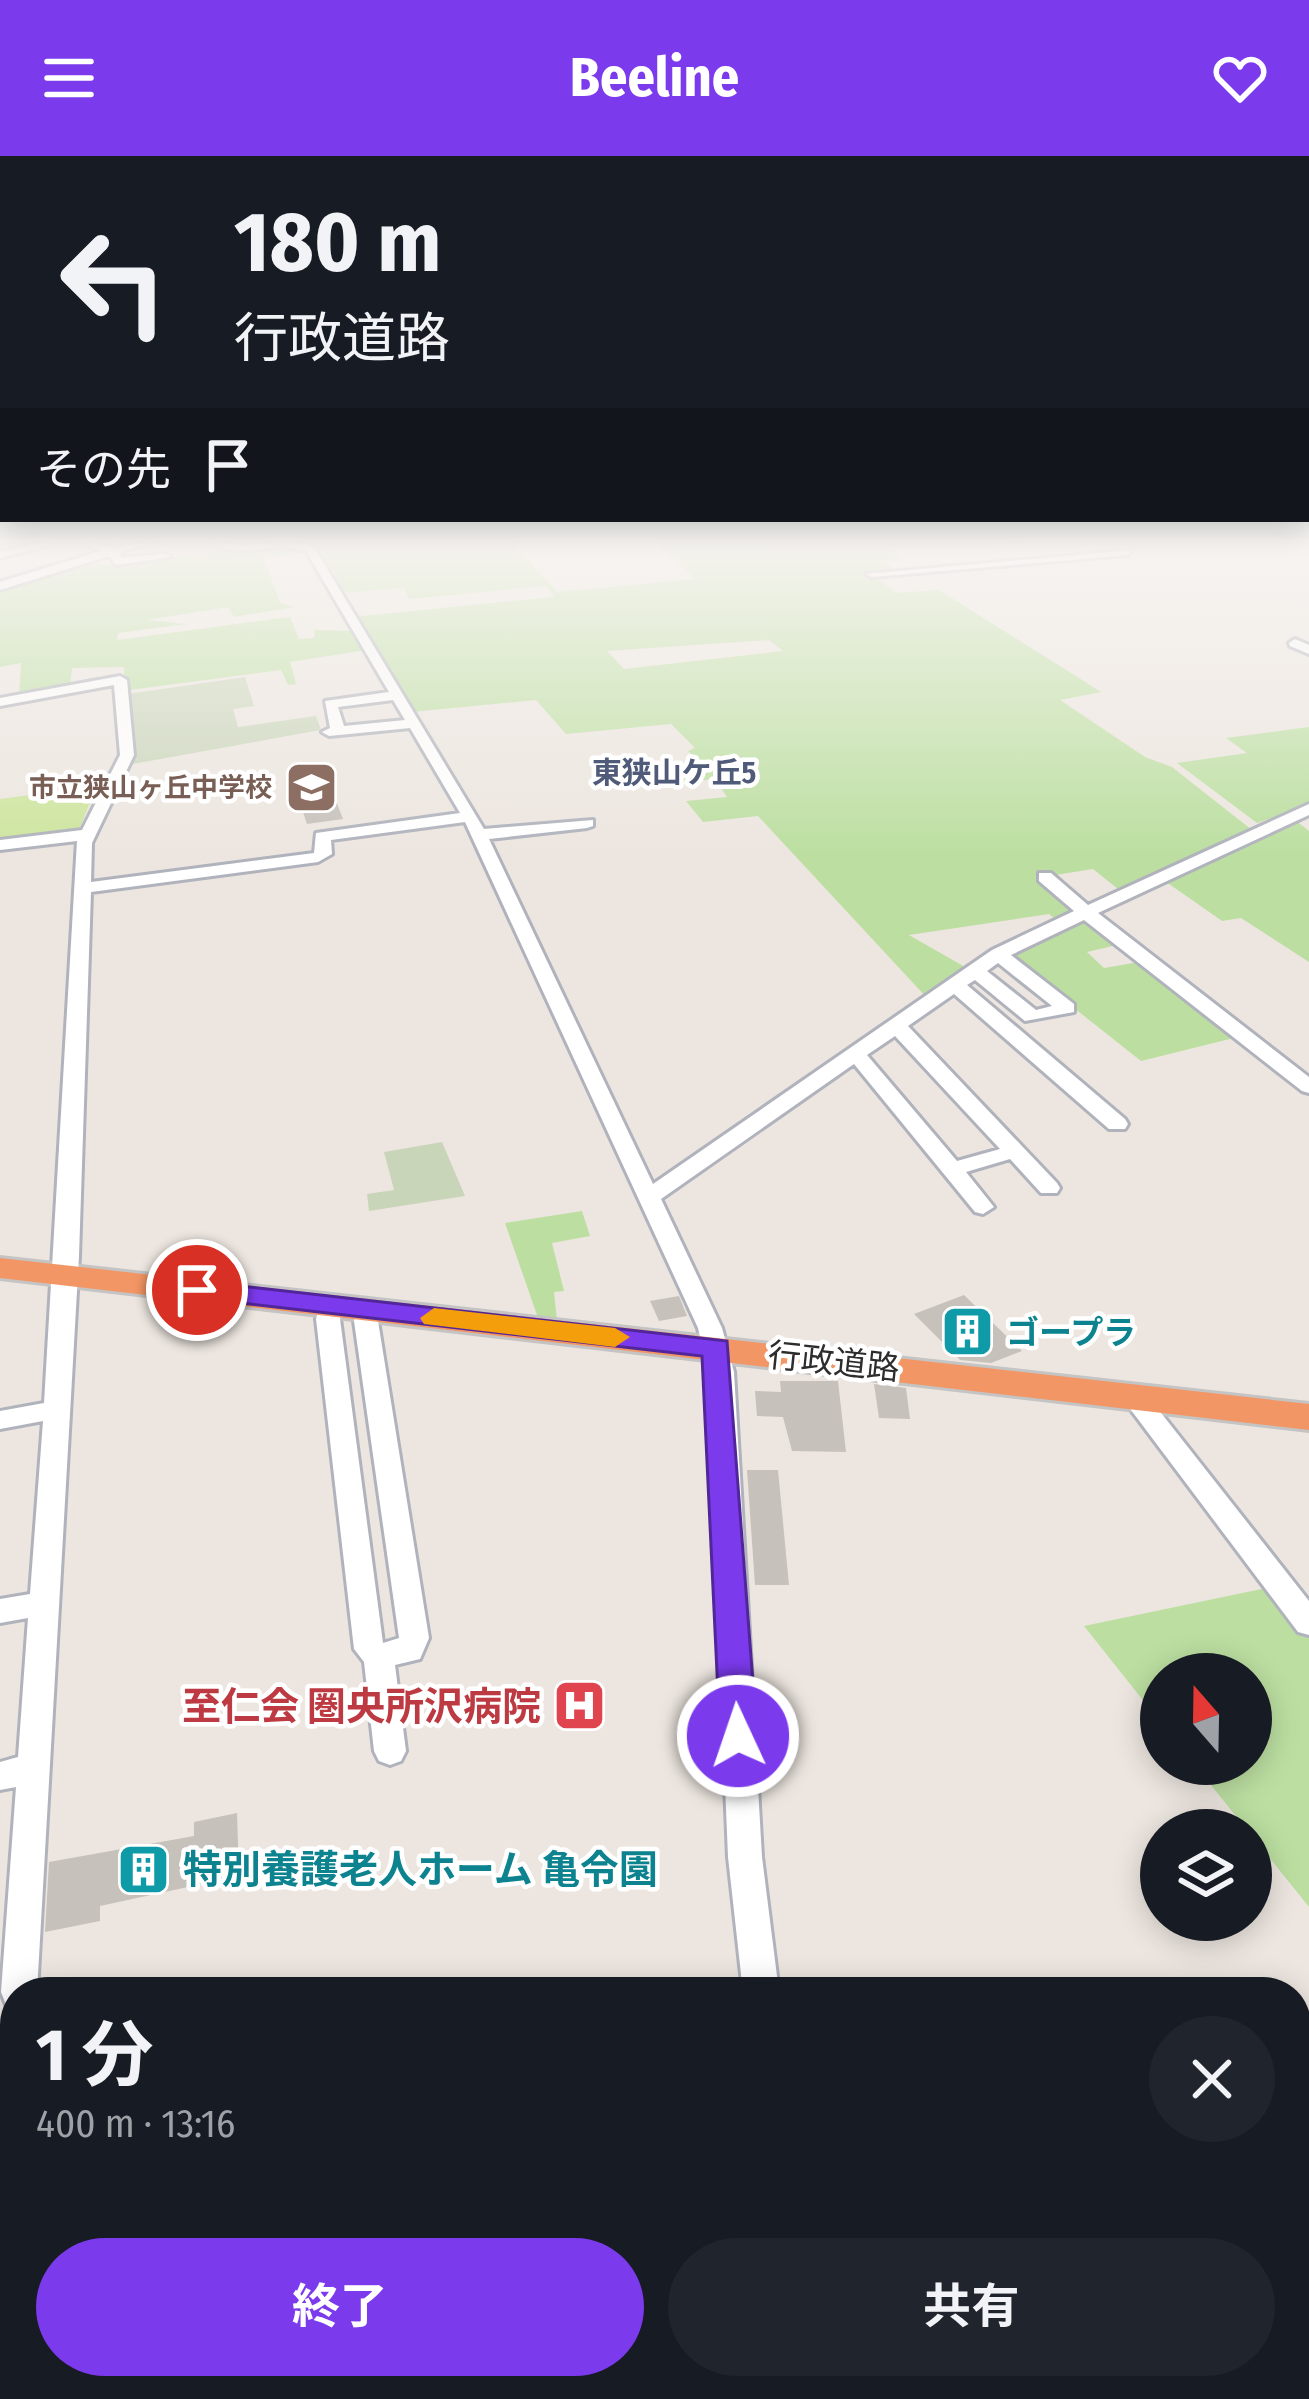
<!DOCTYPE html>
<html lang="ja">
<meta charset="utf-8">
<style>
:root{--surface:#171b24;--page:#20242c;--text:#f1f3f6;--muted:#9ea1a6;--accent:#7c3aed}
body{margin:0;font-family:"Fira Sans Condensed","Noto Sans JP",sans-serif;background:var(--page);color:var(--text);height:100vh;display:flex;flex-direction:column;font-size:45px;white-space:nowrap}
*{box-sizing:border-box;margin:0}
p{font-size:39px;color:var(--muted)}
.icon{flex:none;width:66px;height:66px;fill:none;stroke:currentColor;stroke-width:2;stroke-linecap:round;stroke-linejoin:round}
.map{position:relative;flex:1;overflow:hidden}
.drawer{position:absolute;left:0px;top:1821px;width:1311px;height:423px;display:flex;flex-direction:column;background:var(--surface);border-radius:48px 48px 0 0;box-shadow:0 6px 30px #0003}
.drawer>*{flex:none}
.top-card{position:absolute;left:0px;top:0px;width:1311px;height:366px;box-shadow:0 6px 30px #0003;background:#171b24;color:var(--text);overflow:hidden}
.needle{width:78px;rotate:340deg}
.buttons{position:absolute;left:1140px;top:1497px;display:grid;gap:24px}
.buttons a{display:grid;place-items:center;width:132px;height:132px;border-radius:50%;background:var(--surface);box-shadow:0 6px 30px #0003;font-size:60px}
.pin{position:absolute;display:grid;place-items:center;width:102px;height:102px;color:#fff;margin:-51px;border:6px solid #fff;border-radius:50%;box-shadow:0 3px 12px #0007}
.me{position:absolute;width:132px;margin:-66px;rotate:357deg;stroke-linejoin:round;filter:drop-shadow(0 0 9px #0008)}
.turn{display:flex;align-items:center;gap:42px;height:252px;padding:0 36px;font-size:54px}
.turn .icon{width:156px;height:156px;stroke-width:2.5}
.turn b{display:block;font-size:84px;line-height:102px}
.then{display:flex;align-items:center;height:114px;padding:0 36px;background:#0003;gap:24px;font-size:45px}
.round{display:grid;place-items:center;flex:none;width:126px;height:126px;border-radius:63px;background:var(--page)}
.headline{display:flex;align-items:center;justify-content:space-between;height:204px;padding:0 36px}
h1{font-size:72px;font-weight:700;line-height:90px}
.action{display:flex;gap:24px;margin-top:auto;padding:24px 36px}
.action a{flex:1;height:138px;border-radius:72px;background:var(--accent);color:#fff;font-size:48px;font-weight:700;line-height:138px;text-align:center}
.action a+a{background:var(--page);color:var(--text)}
header{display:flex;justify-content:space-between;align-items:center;height:156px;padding:0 36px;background:var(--accent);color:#fff;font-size:54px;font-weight:700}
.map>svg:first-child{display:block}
</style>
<header><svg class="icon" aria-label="menu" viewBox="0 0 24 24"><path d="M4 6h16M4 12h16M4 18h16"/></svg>Beeline<svg class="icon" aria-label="heart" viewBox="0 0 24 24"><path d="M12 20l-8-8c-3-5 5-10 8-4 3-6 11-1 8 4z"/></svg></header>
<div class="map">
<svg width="1309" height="2243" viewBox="0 0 1309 2243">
<rect width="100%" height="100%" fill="#ede6e0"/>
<g fill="#bcdfa1" fill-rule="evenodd">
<path d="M 305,384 L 510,384 L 557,436 L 695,423 L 653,384 L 1037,384 L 984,391 L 888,391 L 903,405 L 885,406 L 895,415 L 873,418 L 895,437 L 939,434 L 1101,536 L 1060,544 L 1145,601 L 1172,611 L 1252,674 L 1118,733 L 1093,713 L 1043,721 L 1077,753 L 1055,763 L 1049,758 L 909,779 L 965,811 L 927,842 L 758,660 L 703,666 L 686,645 L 727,641 L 715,623 L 667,628 L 658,618 L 706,612 L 688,595 L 695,592 L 671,568 L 566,578 L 536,544 L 411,556 L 352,461 L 554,441 L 546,430 L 409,443 L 404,432 L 339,437 L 313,395 L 300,389 ZM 769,484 L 783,495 L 624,513 L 607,495 Z"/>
<polygon points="278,387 308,396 264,402 280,447 294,451 234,461 228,451 146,464 186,468 118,477 117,484 290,461 299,483 314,482 315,474 355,475 366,494 290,506 296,528 288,529 281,514 130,534 125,534 124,511 72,512 70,532 19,540 21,507 0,511 0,432 80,408 117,409"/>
<polygon points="1309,571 1309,649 1257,667 1177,607 1247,597 1226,582"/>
<polygon points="1295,664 1309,675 1309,806 1241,762 1222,765 1162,723"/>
<polygon points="1087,762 1117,789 1087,796 1104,812 1139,806 1238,881 1141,905 1007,799"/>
<polygon points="582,1055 590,1080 552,1087 564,1135 554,1136 557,1164 538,1162 505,1067"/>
<polygon points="1271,1431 1309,1482 1309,1751 1194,1608 1251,1608 1251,1518 1161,1518 1161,1567 1084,1470"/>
<polygon points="1296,1926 1309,1944 1309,2196 1296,2170"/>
</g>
<g fill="#c9d5b9">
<polygon points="245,521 254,550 233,553 238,571 316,560 321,574 127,609 128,538"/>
<polygon points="442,986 465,1040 369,1055 367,1038 394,1034 384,996"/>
</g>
<polygon fill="#cde59e" points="68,634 91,644 79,674 0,684 0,643"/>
<g fill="#c6c1bb">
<polygon points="324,614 343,663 307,668 293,627 306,626 303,617"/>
<polygon points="964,1139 1022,1195 991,1207 960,1204 914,1158"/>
<polygon points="679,1140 687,1160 659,1165 650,1145"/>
<polygon points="780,1225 838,1225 846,1296 792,1295 783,1261 757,1260 755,1235 781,1236"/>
<polygon points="874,1228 906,1232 910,1263 879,1262"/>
<polygon points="747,1314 778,1314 789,1429 755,1429"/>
<polygon points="237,1657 239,1720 100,1750 100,1765 45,1776 49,1706 194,1680 194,1666"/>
</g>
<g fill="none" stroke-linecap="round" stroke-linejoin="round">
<defs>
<g id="minor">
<polygon points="52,384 70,384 0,402 0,396"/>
<polygon points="73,384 88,384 113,392 155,384 120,397 121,402 165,398 171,401 116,409 109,400 0,434 0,426 101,395"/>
<path d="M 208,384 C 219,384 227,388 237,389 C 270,390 280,379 314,391 L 484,673 L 593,664 L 593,670 L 587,672 L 489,683 L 653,1028 L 992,794 L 1074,755 L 1039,725 L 1039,717 L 1051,717 L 1088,749 L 1309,648 L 1309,659 L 1098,757 L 1309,921 L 1309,937 L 1302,935 L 1084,764 L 1011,799 L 1074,848 L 1074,856 L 1025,865 L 975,824 L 967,829 L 1125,963 L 1128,968 L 1125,973 L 1109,973 L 954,838 L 908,870 L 1057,1027 L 1060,1032 L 1057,1037 L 1041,1037 L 1010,1003 L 966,1016 L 994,1051 L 983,1058 L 975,1056 L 854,908 L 661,1043 L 722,1172 L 734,1216 L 762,1701 L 779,1836 L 743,1836 L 728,1701 L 708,1216 L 698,1172 L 465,666 L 331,684 L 332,698 L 318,706 L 91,736 L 79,1100 L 37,1836 L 15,1836 L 15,1852 L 6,1849 L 1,1836 L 16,1631 L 0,1634 L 0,1606 L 18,1601 L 28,1462 L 0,1467 L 0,1443 L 30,1438 L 43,1265 L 0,1273 L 0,1255 L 44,1247 L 77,685 L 0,694 L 0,684 L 82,674 L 120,599 L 114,529 L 0,550 L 0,542 L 120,520 L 127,524 L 134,599 L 92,687 L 91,726 L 314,697 L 316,677 L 460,657 L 410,572 L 329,580 L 322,576 L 330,572 L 325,545 L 389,536 L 306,395 C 270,383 240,406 208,384 ZM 393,544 L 405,564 L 344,570 L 338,551 ZM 998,807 L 1052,850 L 1036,854 L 987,815 ZM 895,880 L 1000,993 L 957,1005 L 867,899 Z"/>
<polygon points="1132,394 1128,399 872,421 866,418"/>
<polygon points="1295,483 1309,489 1309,498 1290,490 1289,487"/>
<polygon points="331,1141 343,1149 340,1163 383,1487 399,1482 354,1165 360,1148 369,1146 381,1154 378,1165 429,1482 420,1503 395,1509 406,1595 401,1605 390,1609 379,1605 374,1595 364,1506 354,1493 316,1163 322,1143"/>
<polygon points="1134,1231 1143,1234 1309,1445 1309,1479 1298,1476 1125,1246 1121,1240 1125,1234"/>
<polygon points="15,1882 15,2096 0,2103 0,1892"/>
<polygon points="565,2229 636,2229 630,2243 565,2243"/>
<rect x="786" y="2229" width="44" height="14"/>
</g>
<polygon id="highway" points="0,1102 1309,1248 1309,1274 0,1122"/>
</defs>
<use href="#minor" stroke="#b0b3bc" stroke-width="6"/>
<use href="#highway" stroke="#c4c4c4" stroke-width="6"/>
<use href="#minor" fill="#fff" fill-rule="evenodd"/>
<use href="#highway" fill="#f39665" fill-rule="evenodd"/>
</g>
<linearGradient id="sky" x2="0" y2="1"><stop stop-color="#7dc1e7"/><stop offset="0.55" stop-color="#f7f4f1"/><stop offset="1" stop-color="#f7f4f1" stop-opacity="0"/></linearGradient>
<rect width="1309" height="698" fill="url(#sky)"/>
<polygon fill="#7c3aed" stroke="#51269a" stroke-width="3" points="197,1125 727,1185 757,1580 751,1591 738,1596 725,1591 720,1580 702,1200 188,1141 188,1128"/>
<polygon fill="#f59e0b" points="434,1152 615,1172 630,1181 615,1191 424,1168 420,1162"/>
<defs>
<symbol id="school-square" viewBox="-11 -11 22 22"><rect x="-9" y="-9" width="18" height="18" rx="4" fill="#8d6e63" stroke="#fff"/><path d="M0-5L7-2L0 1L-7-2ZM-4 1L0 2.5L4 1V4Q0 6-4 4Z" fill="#fff"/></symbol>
<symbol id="building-square" viewBox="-11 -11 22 22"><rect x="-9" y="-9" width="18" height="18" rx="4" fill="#0f9aa8" stroke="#fff"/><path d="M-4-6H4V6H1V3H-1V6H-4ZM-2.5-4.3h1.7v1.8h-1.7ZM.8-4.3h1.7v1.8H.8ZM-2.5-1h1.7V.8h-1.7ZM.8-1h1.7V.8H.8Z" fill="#fff"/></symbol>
<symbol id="hospital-square" viewBox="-11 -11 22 22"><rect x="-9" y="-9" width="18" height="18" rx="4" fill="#e0444e" stroke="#fff"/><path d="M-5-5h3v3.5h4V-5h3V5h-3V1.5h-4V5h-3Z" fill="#fff"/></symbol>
</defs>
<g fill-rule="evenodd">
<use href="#school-square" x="282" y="602" width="59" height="59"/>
<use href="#building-square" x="938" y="1146" width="59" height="59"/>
<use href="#hospital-square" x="550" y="1520" width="59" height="59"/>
<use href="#building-square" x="114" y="1684" width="59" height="59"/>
</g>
<g text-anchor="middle" stroke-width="9" stroke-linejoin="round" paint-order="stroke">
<g font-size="27" font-weight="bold" fill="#785e54" stroke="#fff" text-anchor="end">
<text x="272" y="641">市立狭山ヶ丘中学校</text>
</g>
<g font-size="30" font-weight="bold" fill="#505b7a" stroke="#fff">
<text x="674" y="627">東狭山ケ丘5</text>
</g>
<g font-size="33" font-weight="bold" fill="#0d838f" stroke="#fff" text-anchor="start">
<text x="1006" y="1188">ゴープラ</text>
</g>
<g font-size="33" fill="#2d2d2d" stroke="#fff">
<text transform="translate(834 1205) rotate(6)" y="12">行政道路</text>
</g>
<g font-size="39" font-weight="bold" fill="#be3a42" stroke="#fff" text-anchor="end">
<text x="541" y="1564">至仁会 圏央所沢病院</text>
</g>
<g font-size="39" font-weight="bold" fill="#0d838f" stroke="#fff" text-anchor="start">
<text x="183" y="1727">特別養護老人ホーム 亀令園</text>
</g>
</g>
</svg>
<div class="buttons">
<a><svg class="needle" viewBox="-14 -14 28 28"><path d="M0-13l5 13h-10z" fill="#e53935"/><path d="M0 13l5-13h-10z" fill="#9ea1a6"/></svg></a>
<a><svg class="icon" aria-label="layers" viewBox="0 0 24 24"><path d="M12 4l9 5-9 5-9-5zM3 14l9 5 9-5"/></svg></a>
</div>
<div class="pin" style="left:197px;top:1134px;background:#d93025"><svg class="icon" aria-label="arrive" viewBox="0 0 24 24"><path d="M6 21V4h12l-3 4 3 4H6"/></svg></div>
<svg class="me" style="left:738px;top:1580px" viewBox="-20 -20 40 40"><circle r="17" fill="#7c3aed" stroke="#fff" stroke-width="3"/><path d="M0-11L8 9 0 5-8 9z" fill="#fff"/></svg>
<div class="top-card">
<div class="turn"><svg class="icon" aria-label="left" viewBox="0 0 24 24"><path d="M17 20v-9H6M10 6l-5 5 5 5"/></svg><div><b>180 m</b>行政道路</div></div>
<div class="then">その先<svg class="icon" aria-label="arrive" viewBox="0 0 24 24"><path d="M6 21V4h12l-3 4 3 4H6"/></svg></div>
</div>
<section class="drawer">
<div class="headline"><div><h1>1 分</h1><p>400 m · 13:16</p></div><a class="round"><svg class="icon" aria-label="close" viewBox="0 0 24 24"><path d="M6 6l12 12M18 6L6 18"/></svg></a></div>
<div class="action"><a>終了</a><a>共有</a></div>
</section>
</div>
